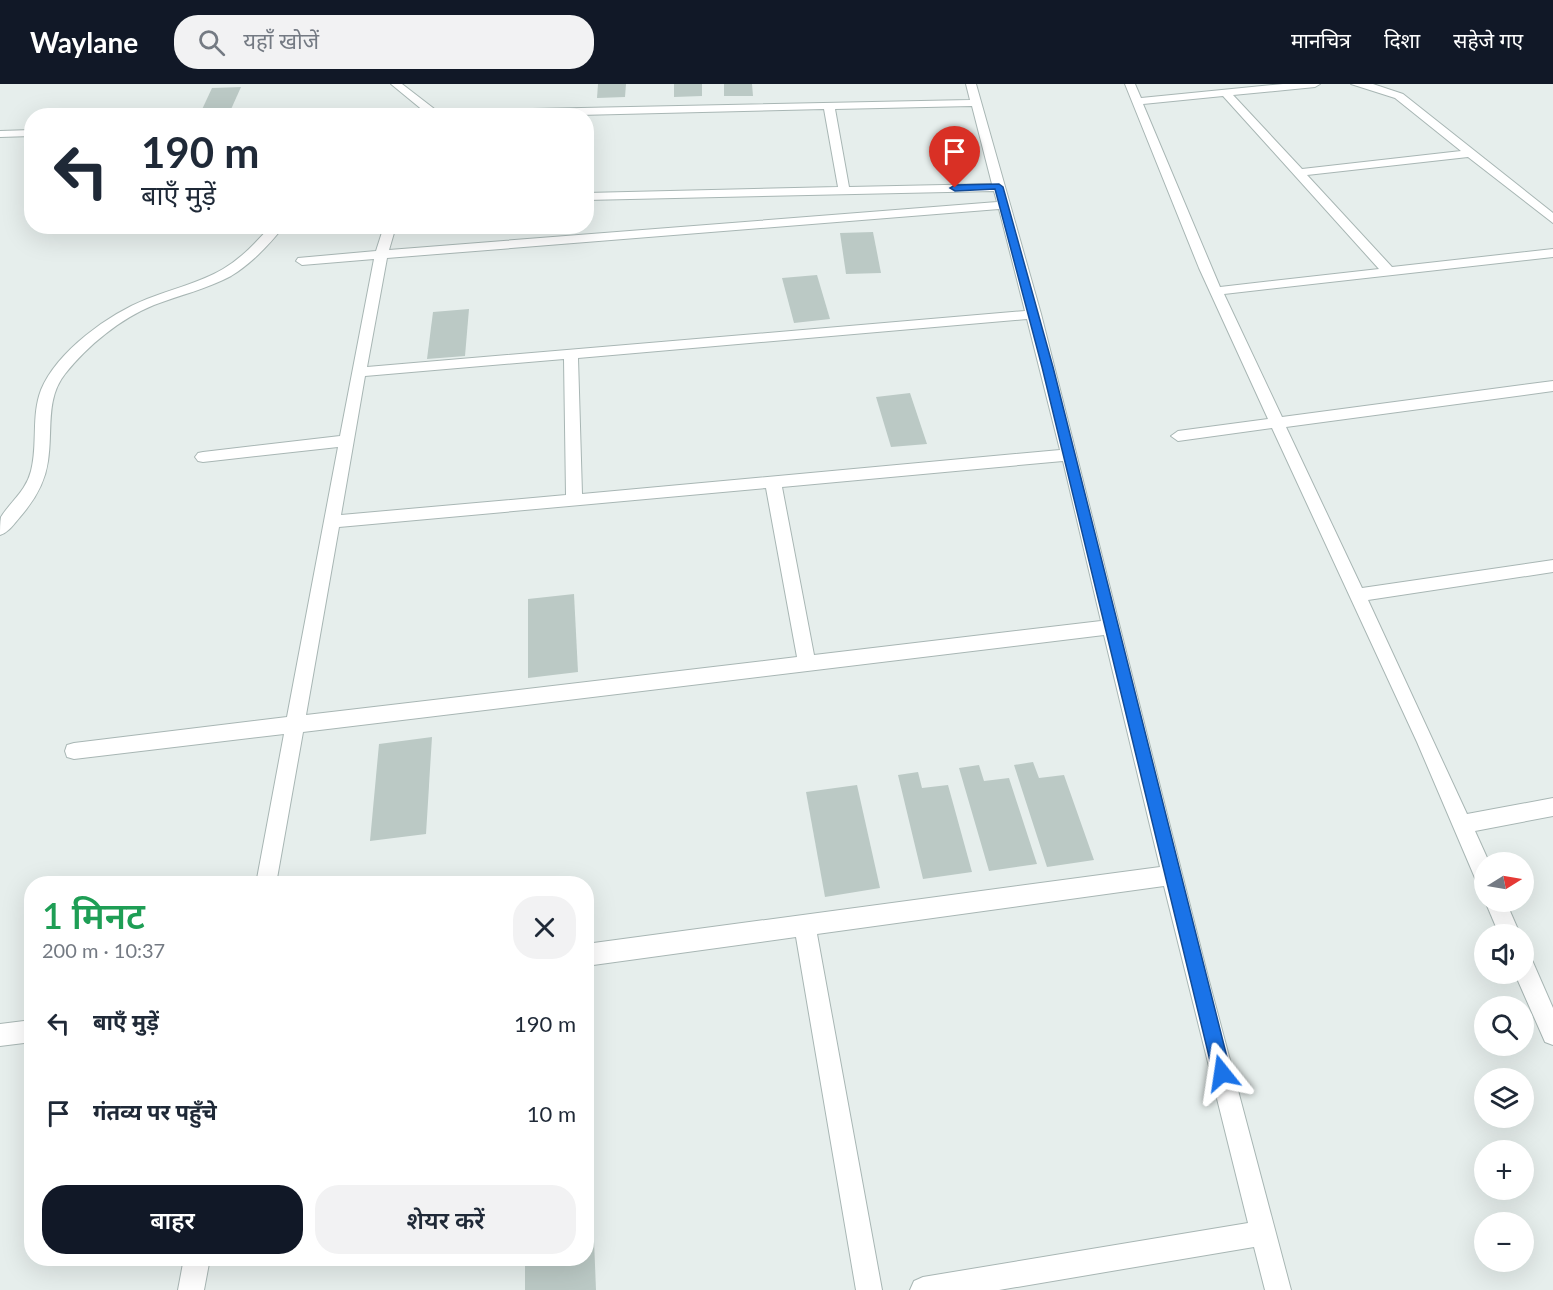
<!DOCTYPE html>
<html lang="hi">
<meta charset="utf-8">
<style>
:root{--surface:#fff;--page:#f2f2f3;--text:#1f2937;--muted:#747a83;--accent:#111827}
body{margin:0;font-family:Lato,"Noto Sans Devanagari",sans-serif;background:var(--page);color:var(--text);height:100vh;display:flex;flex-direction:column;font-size:22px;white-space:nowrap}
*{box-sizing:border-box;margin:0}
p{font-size:20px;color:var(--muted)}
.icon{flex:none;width:33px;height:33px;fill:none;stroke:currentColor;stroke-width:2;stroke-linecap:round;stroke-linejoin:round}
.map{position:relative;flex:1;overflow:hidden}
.panel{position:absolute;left:24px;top:792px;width:570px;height:390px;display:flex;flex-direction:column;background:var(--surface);border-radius:24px;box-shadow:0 6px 24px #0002}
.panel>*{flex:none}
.banner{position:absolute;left:24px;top:24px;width:570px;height:126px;border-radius:24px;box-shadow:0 6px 24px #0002;background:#fff;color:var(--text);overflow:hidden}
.needle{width:39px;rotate:79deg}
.controls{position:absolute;left:1474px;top:768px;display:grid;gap:12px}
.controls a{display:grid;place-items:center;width:60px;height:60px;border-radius:50%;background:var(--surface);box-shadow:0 6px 24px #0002;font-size:30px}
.pin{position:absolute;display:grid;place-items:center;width:51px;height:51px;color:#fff;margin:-62px -26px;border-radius:50% 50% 50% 0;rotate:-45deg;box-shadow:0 0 6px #0007}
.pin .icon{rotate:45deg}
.me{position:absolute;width:66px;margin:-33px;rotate:345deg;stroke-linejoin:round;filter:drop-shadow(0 0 4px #0008)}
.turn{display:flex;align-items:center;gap:21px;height:126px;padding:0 18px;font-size:27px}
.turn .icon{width:78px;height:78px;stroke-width:2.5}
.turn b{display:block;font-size:42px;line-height:51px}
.round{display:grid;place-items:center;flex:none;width:63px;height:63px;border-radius:24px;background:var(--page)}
.head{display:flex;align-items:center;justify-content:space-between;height:102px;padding:0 18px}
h1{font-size:36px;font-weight:600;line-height:45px;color:#1e9e55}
.button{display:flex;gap:12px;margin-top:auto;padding:12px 18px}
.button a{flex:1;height:69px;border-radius:24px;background:var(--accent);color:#fff;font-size:24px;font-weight:600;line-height:69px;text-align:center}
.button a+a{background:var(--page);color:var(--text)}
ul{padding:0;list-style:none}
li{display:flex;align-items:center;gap:18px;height:90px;padding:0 18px}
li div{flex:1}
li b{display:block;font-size:22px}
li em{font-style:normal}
header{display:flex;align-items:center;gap:36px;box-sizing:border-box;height:84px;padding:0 30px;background:var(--accent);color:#fff}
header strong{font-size:28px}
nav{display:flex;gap:33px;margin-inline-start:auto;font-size:21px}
.search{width:420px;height:54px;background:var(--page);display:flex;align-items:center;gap:15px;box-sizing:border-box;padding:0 21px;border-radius:24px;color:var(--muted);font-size:22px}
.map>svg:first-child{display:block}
</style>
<header>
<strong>Waylane</strong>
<div class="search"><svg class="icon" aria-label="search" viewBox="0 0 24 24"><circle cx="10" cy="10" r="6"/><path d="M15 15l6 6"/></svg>यहाँ खोजें</div>
<nav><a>मानचित्र</a><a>दिशा</a><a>सहेजे गए</a></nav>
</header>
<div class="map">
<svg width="1553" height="1206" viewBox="0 0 1553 1206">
<rect width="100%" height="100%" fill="#e6eeec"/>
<g fill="#bbc9c5">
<polygon points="598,0 626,0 625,13 597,14"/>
<polygon points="674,0 702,0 702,12 674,13"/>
<polygon points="724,0 752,0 753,12 724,12"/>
<polygon points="241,3 228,32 199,32 212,4"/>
<polygon points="873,148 881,189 846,190 840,149"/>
<polygon points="817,191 830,235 794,239 782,194"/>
<polygon points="469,225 465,272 427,275 433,228"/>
<polygon points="910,309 927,360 891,363 876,313"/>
<polygon points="574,510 578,588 528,594 528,515"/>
<polygon points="432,653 426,750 370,757 379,660"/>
<polygon points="1033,678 1039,694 1064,691 1094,776 1047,783 1014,681"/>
<polygon points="979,681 984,697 1009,694 1037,780 989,787 959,684"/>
<polygon points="918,688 922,704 948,701 972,788 923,795 898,691"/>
<polygon points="857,701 880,804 825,813 806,708"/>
<polygon points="586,1054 590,1054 596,1206 525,1206 525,1174 586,1174"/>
</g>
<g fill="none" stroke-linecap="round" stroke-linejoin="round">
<defs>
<g id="minor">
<path d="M 391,0 L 402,0 L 437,27 L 970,16 L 966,0 L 976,0 L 1041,230 L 1209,897 L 1291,1206 L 1265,1206 L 1254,1163 L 999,1206 L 910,1206 L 914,1197 L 923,1193 L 1248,1139 L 1164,802 L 817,850 L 882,1206 L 856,1206 L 796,853 L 586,882 L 586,860 L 1160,783 L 1104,551 L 303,648 L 276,800 L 256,800 L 284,650 L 74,675 L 67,673 L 65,667 L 67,661 L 74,659 L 287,633 L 338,363 L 203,378 L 198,377 L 195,373 L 198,369 L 203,368 L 340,352 L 374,175 L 302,181 L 296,177 L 298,174 L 376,167 L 384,142 L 396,142 L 389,166 L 997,118 L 994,107 L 586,116 L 586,109 L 838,103 L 824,25 L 538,32 L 360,32 L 365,29 L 425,28 ZM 972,22 L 992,100 L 849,103 L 835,25 ZM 999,125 L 1025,227 L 367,283 L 387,174 ZM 1027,235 L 1060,366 L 582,410 L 578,274 ZM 564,275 L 566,411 L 341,431 L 365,292 ZM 1063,377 L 1101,537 L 814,571 L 782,403 ZM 766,404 L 797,573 L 306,631 L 339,443 Z"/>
<path d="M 1125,0 L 1135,0 L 1141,14 L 1283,0 L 1320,0 L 1315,3 L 1233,11 L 1302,85 L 1461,67 L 1395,14 L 1351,0 L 1373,0 L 1403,10 L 1553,129 L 1553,139 L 1468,73 L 1307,91 L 1392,183 L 1553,165 L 1553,173 L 1224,210 L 1282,333 L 1553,297 L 1553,307 L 1286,343 L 1362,504 L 1553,476 L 1553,488 L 1368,516 L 1467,730 L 1553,714 L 1553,732 L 1475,747 L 1489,778 L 1485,778 L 1485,804 L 1478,801 L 1417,658 L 1272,344 L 1178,357 L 1171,352 L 1178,347 L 1268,335 L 1199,184 ZM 1223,12 L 1379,185 L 1220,203 L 1143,20 Z"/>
<polygon points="32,46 32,52 0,53 0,47"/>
<path d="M 271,142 L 284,142 C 269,161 251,180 231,192 C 207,205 180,211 154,221 C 120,235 88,261 65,290 C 45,315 53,347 48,377 C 45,399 34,417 20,433 C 14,440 9,448 0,451 C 0,446 0,438 1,433 C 11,417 26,407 31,387 C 38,361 31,332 41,306 C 57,267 109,230 147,215 C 172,205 199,199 223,185 C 242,174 256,158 271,142 Z"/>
<polygon points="1485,817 1506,818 1520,850 1499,850"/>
<polygon points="1524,873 1532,876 1553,924 1553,961 1545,958 1515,890 1524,890"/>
<polygon points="32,936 32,958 0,962 0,940"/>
<polygon points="184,1174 210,1174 204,1206 178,1206"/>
</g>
</defs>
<use href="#minor" stroke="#a8b6b4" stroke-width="2"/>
<use href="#minor" fill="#fff" fill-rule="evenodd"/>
</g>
<polygon fill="#1a73e8" stroke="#114b97" stroke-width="1.5" points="999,100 1003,103 1053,283 1231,989 1228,995 1222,997 1216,995 1213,989 1042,283 995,105 955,107 950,104 955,101"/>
</svg>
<div class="controls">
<a><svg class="needle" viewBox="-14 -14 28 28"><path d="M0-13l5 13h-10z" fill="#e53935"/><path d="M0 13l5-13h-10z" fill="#747a83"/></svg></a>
<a><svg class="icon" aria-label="sound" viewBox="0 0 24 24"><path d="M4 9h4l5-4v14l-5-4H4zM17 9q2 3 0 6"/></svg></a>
<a><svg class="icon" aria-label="search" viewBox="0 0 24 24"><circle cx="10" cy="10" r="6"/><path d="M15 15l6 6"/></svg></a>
<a><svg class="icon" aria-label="layers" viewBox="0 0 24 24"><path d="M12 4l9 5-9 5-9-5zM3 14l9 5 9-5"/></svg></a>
<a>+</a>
<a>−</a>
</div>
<div class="pin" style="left:955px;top:104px;background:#d93025"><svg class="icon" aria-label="arrive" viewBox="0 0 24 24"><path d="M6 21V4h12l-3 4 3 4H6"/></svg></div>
<svg class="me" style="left:1222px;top:989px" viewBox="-20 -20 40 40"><path d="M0-17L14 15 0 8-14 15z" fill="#1a73e8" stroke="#fff" stroke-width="4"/></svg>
<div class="banner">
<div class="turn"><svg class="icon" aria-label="left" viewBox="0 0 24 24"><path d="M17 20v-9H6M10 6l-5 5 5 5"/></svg><div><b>190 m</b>बाएँ मुड़ें</div></div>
</div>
<section class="panel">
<div class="head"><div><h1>1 मिनट</h1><p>200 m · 10:37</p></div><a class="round"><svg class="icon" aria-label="close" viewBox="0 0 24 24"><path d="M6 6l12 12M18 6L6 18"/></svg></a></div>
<ul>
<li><svg class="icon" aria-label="left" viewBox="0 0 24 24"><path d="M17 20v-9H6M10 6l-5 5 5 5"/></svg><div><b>बाएँ मुड़ें</b></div><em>190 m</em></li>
<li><svg class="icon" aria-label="arrive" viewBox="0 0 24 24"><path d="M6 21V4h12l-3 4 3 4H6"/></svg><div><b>गंतव्य पर पहुँचे</b></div><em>10 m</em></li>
</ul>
<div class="button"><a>बाहर</a><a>शेयर करें</a></div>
</section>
</div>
